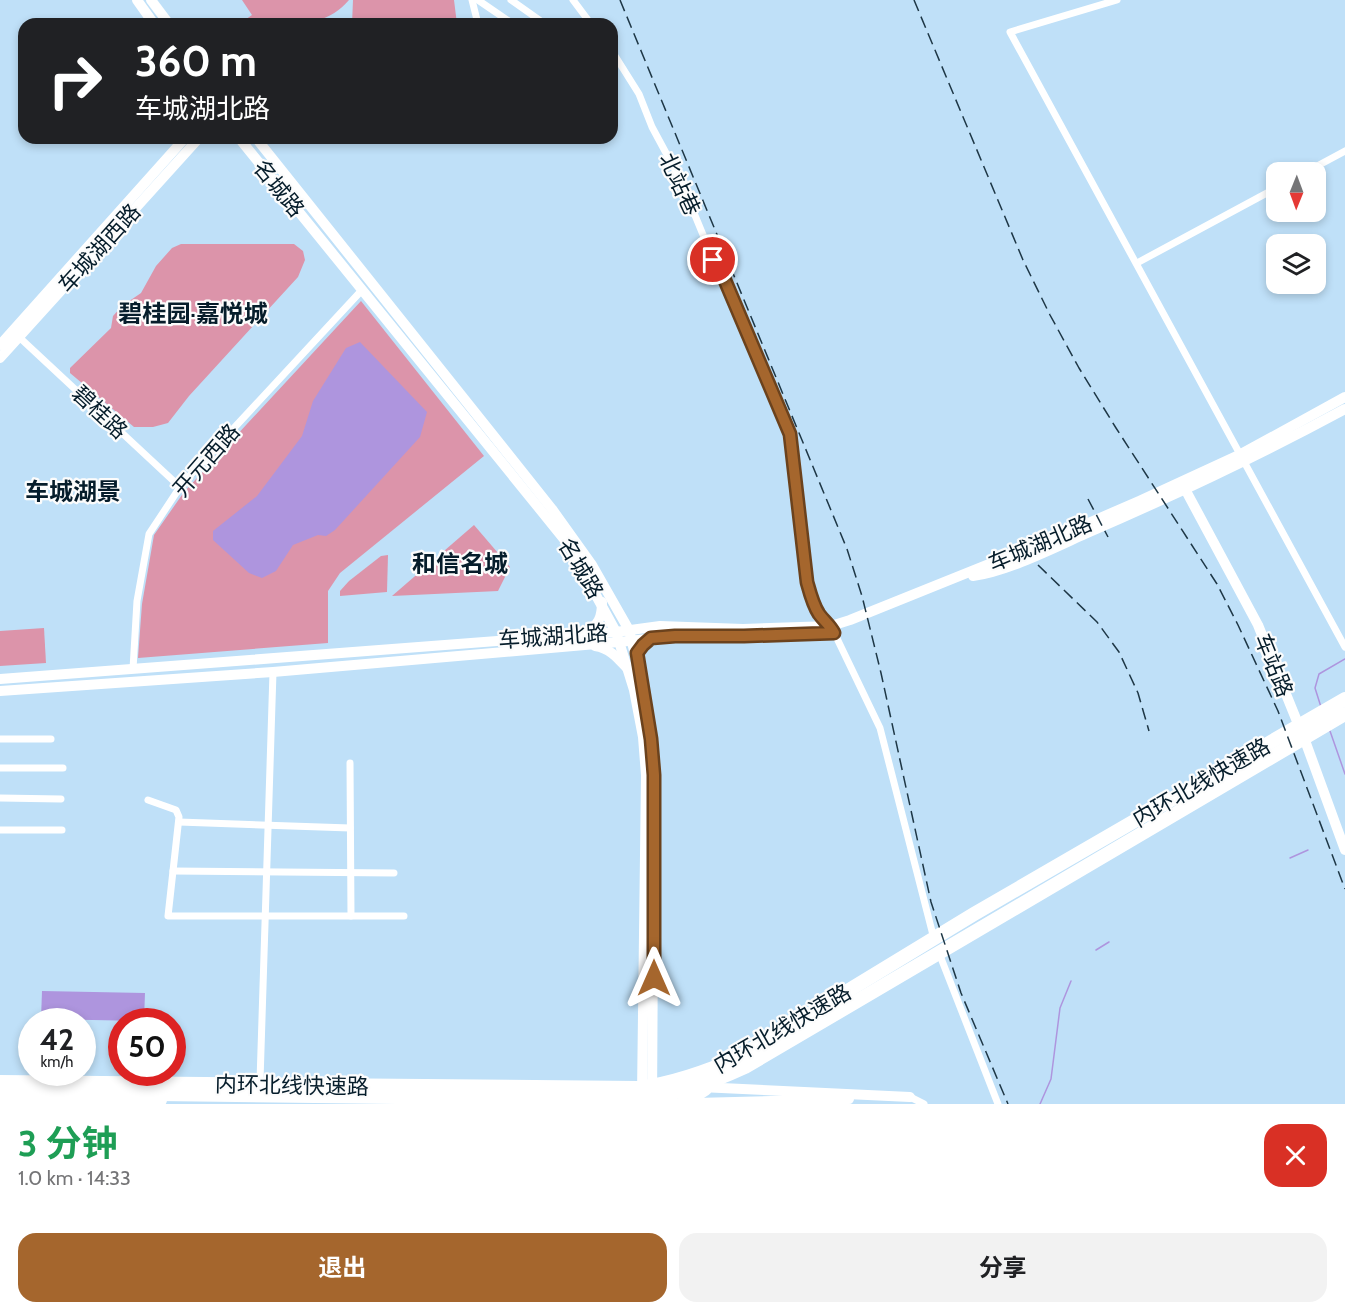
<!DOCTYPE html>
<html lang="zh">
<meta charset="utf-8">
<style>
:root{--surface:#fff;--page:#f2f2f2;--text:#202124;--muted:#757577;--accent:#a5662d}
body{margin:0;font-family:Cabin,"Noto Sans SC",sans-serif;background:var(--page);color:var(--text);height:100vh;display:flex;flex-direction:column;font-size:22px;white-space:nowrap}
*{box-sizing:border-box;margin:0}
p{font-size:20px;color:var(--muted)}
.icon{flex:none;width:33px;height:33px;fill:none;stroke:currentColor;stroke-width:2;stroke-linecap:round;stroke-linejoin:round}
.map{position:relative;height:1104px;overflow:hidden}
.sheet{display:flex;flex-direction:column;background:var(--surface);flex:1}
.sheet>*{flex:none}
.hud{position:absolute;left:18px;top:18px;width:600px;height:126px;border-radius:18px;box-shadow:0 3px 9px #0003;background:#202124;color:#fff;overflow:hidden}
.needle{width:39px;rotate:181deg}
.buttons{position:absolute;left:1266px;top:162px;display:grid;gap:12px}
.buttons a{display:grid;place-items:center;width:60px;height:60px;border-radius:12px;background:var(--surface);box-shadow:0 3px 9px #0003;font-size:30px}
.speed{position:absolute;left:18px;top:1008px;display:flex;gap:12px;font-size:30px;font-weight:700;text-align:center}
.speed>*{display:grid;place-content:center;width:78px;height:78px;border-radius:50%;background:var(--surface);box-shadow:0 3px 9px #0003;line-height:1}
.speed small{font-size:15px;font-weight:400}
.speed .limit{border:9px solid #d22;background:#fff;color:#111}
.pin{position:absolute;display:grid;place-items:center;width:51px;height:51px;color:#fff;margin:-26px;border:3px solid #fff;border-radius:50%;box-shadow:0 2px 6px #0007}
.me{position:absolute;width:66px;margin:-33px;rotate:0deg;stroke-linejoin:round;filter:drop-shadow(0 0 4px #0008)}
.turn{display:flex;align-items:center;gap:21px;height:126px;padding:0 18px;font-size:27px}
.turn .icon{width:78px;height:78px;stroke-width:2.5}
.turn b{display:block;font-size:42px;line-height:51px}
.round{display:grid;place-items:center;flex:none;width:63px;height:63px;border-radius:18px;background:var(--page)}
.head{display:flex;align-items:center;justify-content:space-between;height:102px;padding:0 18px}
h1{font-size:36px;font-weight:700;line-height:45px;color:#1e9e55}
.primary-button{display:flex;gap:12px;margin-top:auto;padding:12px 18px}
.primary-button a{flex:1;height:69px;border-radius:18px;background:var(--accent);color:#fff;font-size:24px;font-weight:700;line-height:69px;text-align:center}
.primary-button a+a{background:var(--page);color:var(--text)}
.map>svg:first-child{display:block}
</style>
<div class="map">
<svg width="1345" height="1104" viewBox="0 0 1345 1104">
<rect width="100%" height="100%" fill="#bfe0f8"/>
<g fill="#dc94aa">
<path d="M 242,0 L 349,0 C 321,33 278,24 239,24 L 252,15 Z"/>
<polygon points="353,0 454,0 457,24 352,24"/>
<polygon points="181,244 294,244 303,251 305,260 298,277 189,396 168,423 153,427 134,427 70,373 70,368 111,328 113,316 122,306 141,293 156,266 172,248"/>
<polygon points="361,301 484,456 340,573 328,591 328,643 138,658 142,604 154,535 184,492"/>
<polygon points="474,525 510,567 498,591 392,596"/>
<polygon points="388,555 387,592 340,596 340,591 349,581 381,556"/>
<polygon points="44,628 46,663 0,666 0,631"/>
</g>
<g fill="#ae95de">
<polygon points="360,342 427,412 420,437 335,530 326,536 318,535 293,545 276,571 262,578 249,573 213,540 213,531 257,496 302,436 313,401 346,348"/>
<polygon points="42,991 145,993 144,1021 41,1019"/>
</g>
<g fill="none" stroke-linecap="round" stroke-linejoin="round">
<g stroke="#ae95de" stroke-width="1.5">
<polyline points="1321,707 1315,688 1319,674 1345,659"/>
<polyline points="1330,731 1345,774"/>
<polyline points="1290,858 1308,850"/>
<polyline points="1096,950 1109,942"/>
<polyline points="1040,1104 1051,1079 1060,1008 1071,981"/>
</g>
<g stroke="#fff" stroke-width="7">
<polyline points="472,0 477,20 474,24"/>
<polyline points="478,0 513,24"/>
<polyline points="511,0 545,24"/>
<polyline points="573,0 591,24"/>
<polyline points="1117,0 1010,32 1345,647"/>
<polyline points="612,51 639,94 652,127 680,179 713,259 718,264 790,434 808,582 811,598 819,615 831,626 880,728 934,939"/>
<polyline points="1306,172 1345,151"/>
<polyline points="1137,263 1276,188"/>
<polyline points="19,337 180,487"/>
<polyline points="133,669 137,601 149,534 182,484 362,290"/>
<polyline points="0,739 51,739"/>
<polyline points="350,763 351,916"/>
<polyline points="0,768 63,768"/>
<polyline points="0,798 61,799"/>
<polyline points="148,800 176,810 179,817 168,916 404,916"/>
<polyline points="179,822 350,828"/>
<polyline points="0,830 62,830"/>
<polyline points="173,871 394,873"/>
<polyline points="939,953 998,1104"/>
<polyline points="260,1081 273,672"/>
<polyline points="910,1097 924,1104"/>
</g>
<g stroke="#fff" stroke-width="10">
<polyline points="137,0 154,24"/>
<polyline points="151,0 169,24"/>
<polyline points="239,138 568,544 616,632 634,690 643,737 646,775 642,1094"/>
<polyline points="256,138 552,509 592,565 629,630 643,687 654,775 652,1104"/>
<polyline points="0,345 185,138"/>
<polyline points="0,358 199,138"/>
<polyline points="1185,489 1258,625 1307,746 1345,850"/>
<path d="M 973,576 C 1006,572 1054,548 1085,534 C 1173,496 1260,455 1345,409"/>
<path d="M 585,633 C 599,625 602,617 602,602"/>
<path d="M 595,646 C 609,648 617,657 626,667"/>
<polyline points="0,679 616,632 660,626 743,629 831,626 850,620 1054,538 1139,501 1241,454 1345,397"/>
<polyline points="0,691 273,672 619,642 675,636 747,636"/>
<polyline points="700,1087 910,1097"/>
<polyline points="657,1104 849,1099"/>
</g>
<g stroke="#fff" stroke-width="14">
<path d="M 0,1082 L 638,1088 C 674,1083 706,1072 739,1057 L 974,914 L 1345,699"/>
<path d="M 0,1092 L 634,1100 C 677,1094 706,1085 745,1067 L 1345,714"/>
<polyline points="0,1102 141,1104 160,1100"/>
<polyline points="682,1104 705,1089"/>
</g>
<g stroke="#1e3746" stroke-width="1.5" stroke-dasharray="12 6" stroke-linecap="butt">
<polyline points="620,0 847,549 862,596 881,673 931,902 961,993 1008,1104"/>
<polyline points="914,0 1023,260 1050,315 1079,368 1116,428 1217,584 1238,625 1278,711 1345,889"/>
<polyline points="1088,499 1108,537"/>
<polyline points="1038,565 1097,622 1119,652 1138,693 1149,731"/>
</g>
</g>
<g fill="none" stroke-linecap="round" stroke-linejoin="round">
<defs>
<path id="route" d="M 654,978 L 654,775 L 651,739 L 637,653 L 643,645 L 651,638 L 675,636 L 744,636 L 834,633 C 830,625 824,621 819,614 C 813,605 810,593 807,582 L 790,434 L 718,264 L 713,260"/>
</defs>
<use href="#route" stroke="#6b421d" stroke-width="15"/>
<use href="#route" stroke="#a5662d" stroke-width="10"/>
</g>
<g text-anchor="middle" stroke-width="4.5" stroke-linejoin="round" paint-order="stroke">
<g font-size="22" fill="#061d2b" stroke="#fcfcfc">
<text transform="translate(680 184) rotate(65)" y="8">北站巷</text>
<text transform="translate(279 188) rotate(51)" y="8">名城路</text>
<text transform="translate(99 248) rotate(-48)" y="8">车城湖西路</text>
<text transform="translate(100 412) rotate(43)" y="8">碧桂路</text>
<text transform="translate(206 460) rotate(-49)" y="8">开元西路</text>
<text transform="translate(1040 543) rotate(-23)" y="8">车城湖北路</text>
<text transform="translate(581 568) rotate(59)" y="8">名城路</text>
<text transform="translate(553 636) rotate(-4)" y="8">车城湖北路</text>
<text transform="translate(1274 665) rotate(68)" y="8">车站路</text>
<text transform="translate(1201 782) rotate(-30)" y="8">内环北线快速路</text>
<text transform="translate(782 1028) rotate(-30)" y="8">内环北线快速路</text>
<text transform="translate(292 1085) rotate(1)" y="8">内环北线快速路</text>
</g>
<g font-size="24" font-weight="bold" fill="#061d2b" stroke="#fcfcfc">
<text x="193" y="322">碧桂园·嘉悦城</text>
<text x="73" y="500">车城湖景</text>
<text x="460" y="572">和信名城</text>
</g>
</g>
</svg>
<div class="buttons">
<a><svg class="needle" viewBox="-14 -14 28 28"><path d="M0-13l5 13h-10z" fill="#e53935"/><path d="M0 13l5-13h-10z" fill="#757577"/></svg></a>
<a><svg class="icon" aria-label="layers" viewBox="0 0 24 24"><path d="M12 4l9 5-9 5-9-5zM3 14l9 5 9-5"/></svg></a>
</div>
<div class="speed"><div>42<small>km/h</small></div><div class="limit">50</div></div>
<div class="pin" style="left:713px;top:260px;background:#d93025"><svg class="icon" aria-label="arrive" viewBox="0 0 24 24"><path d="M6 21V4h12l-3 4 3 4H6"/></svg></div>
<svg class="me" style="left:654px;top:978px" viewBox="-20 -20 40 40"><path d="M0-17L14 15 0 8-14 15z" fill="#a5662d" stroke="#fff" stroke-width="4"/></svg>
<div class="hud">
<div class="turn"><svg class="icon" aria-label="right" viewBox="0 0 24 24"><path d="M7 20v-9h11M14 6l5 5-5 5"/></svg><div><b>360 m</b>车城湖北路</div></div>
</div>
</div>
<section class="sheet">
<div class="head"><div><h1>3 分钟</h1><p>1.0 km · 14:33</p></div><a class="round" style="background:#d93025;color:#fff"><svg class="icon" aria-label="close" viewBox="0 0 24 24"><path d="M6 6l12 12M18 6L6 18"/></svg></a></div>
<div class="primary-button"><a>退出</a><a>分享</a></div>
</section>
